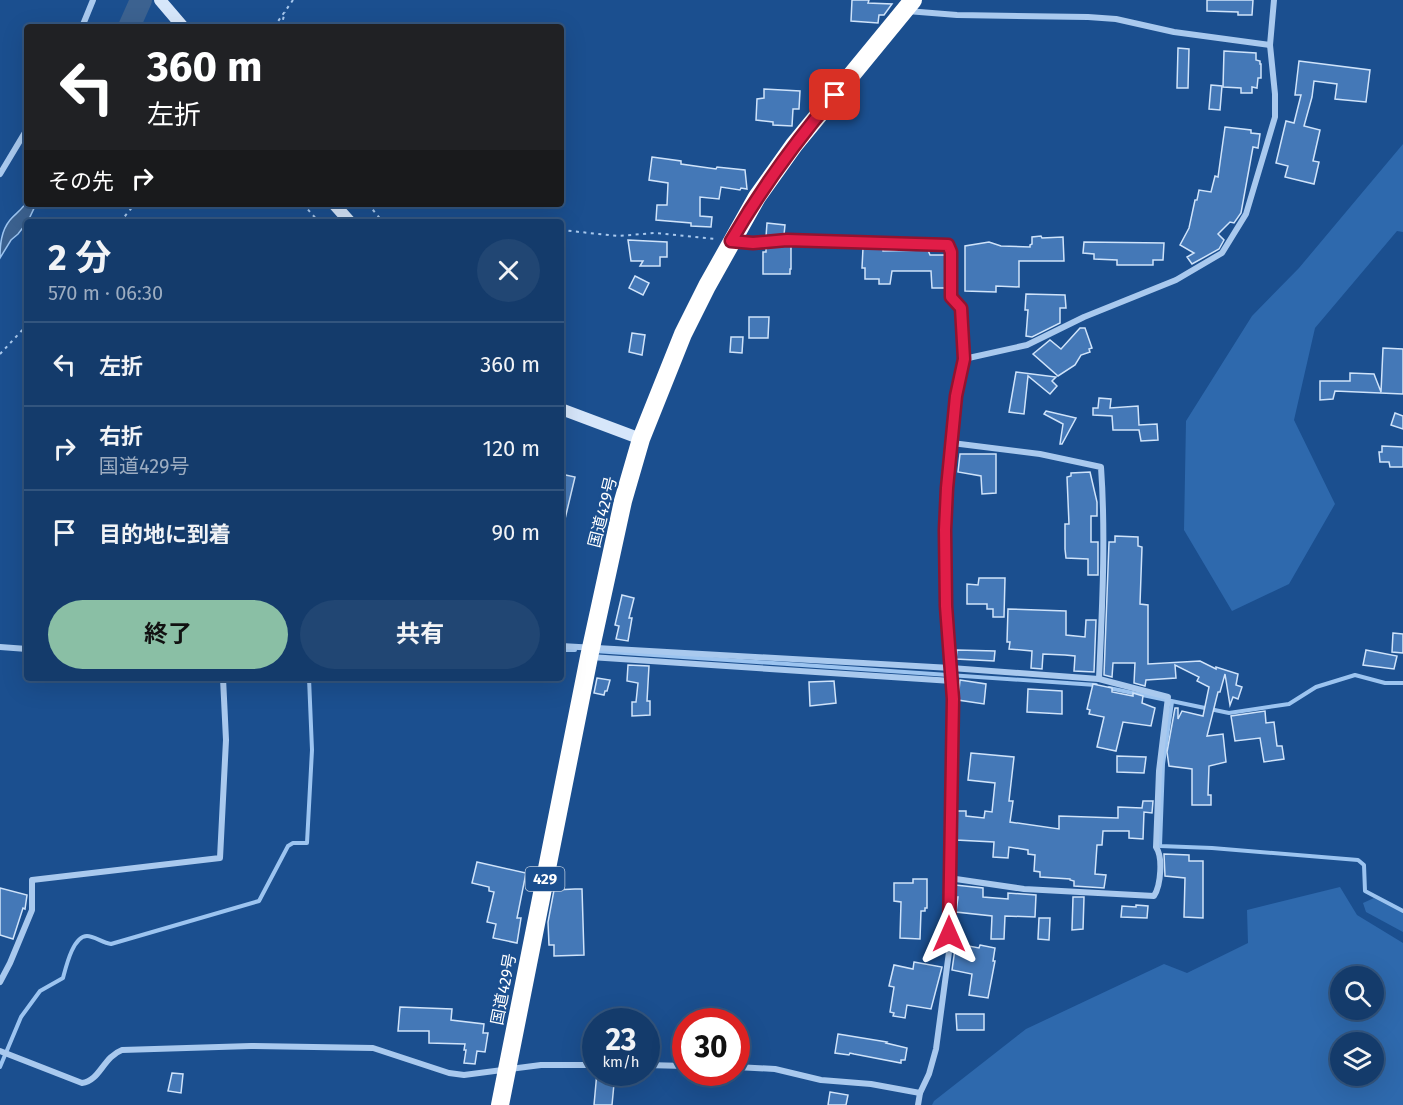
<!DOCTYPE html>
<html lang="ja">
<meta charset="utf-8">
<style>
:root{--surface:#143b6b;--page:#214673;--text:#f1f3f6;--muted:#9dadc1;--line:#33557e;--accent:#8abfa5}
body{margin:0;font-family:"Fira Sans","Noto Sans JP",sans-serif;background:var(--page);color:var(--text);height:100vh;display:flex;flex-direction:column;font-size:22px;white-space:nowrap}
*{box-sizing:border-box;margin:0}
p{font-size:20px;color:var(--muted)}
.icon{flex:none;width:33px;height:33px;fill:none;stroke:currentColor;stroke-width:2;stroke-linecap:round;stroke-linejoin:round}
.map{position:relative;flex:1;overflow:hidden}
.panel{position:absolute;left:24px;top:219px;width:540px;height:462px;display:flex;flex-direction:column;background:var(--surface);border-radius:6px;box-shadow:0 6px 24px #0002,0 0 0 2px var(--line)}
.panel>*{flex:none}
.banner{position:absolute;left:24px;top:24px;width:540px;height:183px;border-radius:6px;box-shadow:0 6px 24px #0002,0 0 0 2px var(--line);background:#202124;color:#fff;overflow:hidden}
.controls{position:absolute;left:1330px;top:966px;display:grid;gap:12px}
.controls a{display:grid;place-items:center;width:54px;height:54px;border-radius:50%;background:var(--surface);box-shadow:0 6px 24px #0002,0 0 0 2px var(--line);font-size:30px}
.speed{position:absolute;left:582px;top:1008px;display:flex;gap:12px;font-size:30px;font-weight:700;text-align:center}
.speed>*{display:grid;place-content:center;width:78px;height:78px;border-radius:50%;background:var(--surface);box-shadow:0 6px 24px #0002,0 0 0 2px var(--line);line-height:1}
.speed small{font-size:15px;font-weight:400}
.speed .limit{border:9px solid #d22;background:#fff;color:#111}
.pin{position:absolute;display:grid;place-items:center;width:51px;height:51px;color:#fff;margin:-26px;border-radius:12px;box-shadow:0 3px 9px #0006}
.me{position:absolute;width:66px;margin:-33px;rotate:0deg;stroke-linejoin:round;filter:drop-shadow(0 0 4px #0008)}
.turn{display:flex;align-items:center;gap:21px;height:126px;padding:0 24px;font-size:27px}
.turn .icon{width:78px;height:78px;stroke-width:2.5}
.turn b{display:block;font-size:42px;line-height:51px}
.then{display:flex;align-items:center;height:57px;padding:0 24px;background:#0003;gap:12px;font-size:22px}
.round{display:grid;place-items:center;flex:none;width:63px;height:63px;border-radius:32px;background:var(--page)}
.summary{display:flex;align-items:center;justify-content:space-between;height:102px;padding:0 24px}
h1{font-size:36px;font-weight:700;line-height:45px}
.button{display:flex;gap:12px;margin-top:auto;padding:12px 24px}
.button a{flex:1;height:69px;border-radius:36px;background:var(--accent);color:#111;font-size:24px;font-weight:700;line-height:69px;text-align:center}
.button a+a{background:var(--page);color:var(--text)}
ul{padding:0;list-style:none}
li{display:flex;align-items:center;gap:18px;height:84px;padding:0 24px;border-top:2px solid var(--line)}
li div{flex:1}
li b{display:block;font-size:22px}
li em{font-style:normal}
.map>svg:first-child{display:block}
</style>
<div class="map">
<svg width="1403" height="1105" viewBox="0 0 1403 1105">
<rect width="100%" height="100%" fill="#1b4f8f"/>
<g fill="#2e69ad" fill-rule="evenodd">
<polygon points="1403,144 1403,232 1397,231 1315,328 1294,420 1335,504 1289,584 1232,611 1184,530 1186,421 1252,316 1299,268"/>
<path d="M 1340,887 L 1357,915 L 1403,943 L 1403,1105 L 932,1105 L 934,1101 L 1026,1029 L 1164,964 L 1187,973 L 1248,943 L 1247,910 ZM 1341,976 L 1374,976 L 1374,1010 L 1341,1010 ZM 1341,1042 L 1374,1042 L 1374,1076 L 1341,1076 Z"/>
<polygon points="1374,898 1403,913 1403,932 1366,912 1363,903"/>
</g>
<path fill="#3c6290" stroke="#9cc4f0" stroke-width="1.5" d="M 27,201 L 27,204 L 36,204 L 28,221 L 18,234 L 11,240 L 0,258 C 0,245 1,231 10,220 C 16,213 23,209 27,201 Z"/>
<g fill="none" stroke-linecap="round" stroke-linejoin="round">
<g stroke="#9cc4f0" stroke-width="4">
<polyline points="561,650 575,650"/>
<polyline points="595,651 1096,685"/>
<polyline points="1109,688 1229,713 1289,704 1316,687 1355,675 1385,683 1403,683"/>
<polyline points="1172,702 1163,764 1160,846 1212,848 1358,860 1364,865 1365,891 1403,911"/>
<path d="M 0,1067 L 21,1017 L 40,991 L 63,978 C 66,967 73,936 87,936 C 94,936 103,943 111,944 L 259,901 L 288,846 L 293,843 L 307,843 L 312,750 L 309,678"/>
</g>
<polyline stroke="#3c6290" stroke-width="22" points="129,27 141,0"/>
</g>
<g fill="#4478b7" stroke="#cfe3fa" stroke-width="1.5">
<polygon points="852,0 869,0 868,3 892,4 884,15 879,15 878,23 851,21"/>
<polygon points="1207,0 1253,0 1252,15 1238,15 1238,12 1207,11"/>
<polygon points="1178,48 1189,49 1188,88 1177,88"/>
<polygon points="1224,51 1256,53 1256,60 1260,61 1260,64 1261,64 1261,78 1258,78 1257,88 1252,87 1252,93 1241,93 1241,88 1223,87"/>
<polygon points="1299,61 1370,70 1366,102 1335,99 1337,84 1314,81 1312,97 1304,126 1320,130 1313,161 1319,162 1314,184 1285,177 1288,166 1276,163 1286,121 1294,123 1301,95 1295,95"/>
<polygon points="1211,85 1222,86 1220,110 1209,109"/>
<polygon points="764,89 800,91 799,109 793,109 792,126 773,125 773,122 756,120 757,99 764,98"/>
<polygon points="1225,127 1251,130 1251,133 1260,134 1258,148 1253,147 1241,213 1234,223 1230,222 1218,234 1224,240 1219,249 1192,264 1187,257 1194,253 1180,245 1189,228 1195,200 1197,200 1199,190 1211,192 1215,176 1218,177"/>
<polygon points="652,157 681,161 681,164 716,169 717,167 745,170 747,189 741,188 740,190 721,187 719,199 700,197 700,216 712,217 711,227 691,226 691,223 656,220 657,205 667,205 668,183 649,180"/>
<polygon points="767,223 785,225 784,235 766,237"/>
<polygon points="1041,236 1042,238 1063,237 1064,261 1019,261 1019,287 996,286 996,292 965,291 965,246 989,242 1001,246 1030,247 1030,245 1032,244 1032,237"/>
<polygon points="628,240 667,242 667,257 660,257 660,266 640,266 643,261 631,261"/>
<polygon points="1084,242 1164,243 1163,260 1153,260 1153,265 1117,265 1117,260 1094,259 1094,254 1083,253"/>
<polygon points="787,246 791,246 791,269 790,269 790,274 763,274 763,252 766,252 766,247"/>
<polygon points="863,248 883,248 883,251 928,250 930,255 945,255 946,288 932,288 931,271 892,271 890,284 879,284 879,279 865,279 865,268 862,268"/>
<polygon points="635,276 649,283 643,295 629,288"/>
<polygon points="1026,294 1065,295 1066,308 1060,308 1060,323 1032,337 1026,336 1028,310 1025,310"/>
<polygon points="749,317 769,317 768,338 749,338"/>
<polygon points="1080,328 1085,328 1092,348 1089,349 1090,352 1081,355 1075,365 1058,376 1033,354 1050,340 1061,349"/>
<polygon points="632,333 645,335 642,355 629,352"/>
<polygon points="731,337 743,337 742,353 730,352"/>
<polygon points="1383,348 1403,349 1403,394 1335,391 1333,399 1320,400 1320,381 1350,381 1350,373 1374,374 1381,392"/>
<polygon points="1016,372 1056,377 1052,381 1057,386 1050,394 1028,376 1024,414 1009,412"/>
<polygon points="1099,398 1111,399 1110,408 1138,406 1139,425 1157,424 1158,440 1141,441 1139,430 1113,430 1112,416 1093,415 1093,408 1098,408"/>
<polygon points="1046,411 1076,418 1062,444 1060,444 1063,424 1044,414"/>
<polygon points="1395,413 1403,416 1403,429 1391,425"/>
<polygon points="1382,446 1403,447 1403,467 1390,467 1389,462 1380,462 1379,452 1382,452"/>
<polygon points="960,454 996,454 996,493 982,494 981,476 958,472"/>
<polygon points="1090,472 1097,502 1097,516 1091,516 1091,542 1098,542 1098,575 1088,575 1088,559 1066,558 1065,549 1065,524 1069,524 1067,477 1071,476 1071,473"/>
<polygon points="561,474 575,477 565,519 561,519"/>
<polygon points="1115,536 1138,537 1138,546 1142,547 1140,604 1148,605 1148,664 1200,661 1216,669 1216,667 1238,674 1236,685 1242,687 1238,699 1233,697 1230,705 1225,674 1220,692 1218,692 1207,736 1223,734 1226,762 1209,766 1208,795 1211,795 1211,805 1192,805 1192,769 1169,766 1167,752 1175,708 1178,708 1178,719 1182,711 1203,716 1209,687 1197,681 1199,677 1175,665 1176,678 1146,680 1145,686 1134,683 1135,663 1113,663 1112,677 1104,675 1109,542 1115,542"/>
<polygon points="979,578 1005,578 1004,617 993,617 993,609 987,609 987,604 967,604 967,584 978,585"/>
<polygon points="622,595 634,598 629,618 632,618 628,641 616,639 619,626 615,625"/>
<polygon points="1008,609 1066,611 1066,635 1085,637 1086,620 1096,620 1094,672 1074,671 1075,656 1065,655 1043,654 1042,669 1031,668 1032,651 1009,649 1010,642 1007,642"/>
<polygon points="1393,633 1403,634 1403,653 1392,652"/>
<polygon points="957,650 995,651 994,661 956,659"/>
<polygon points="1366,650 1397,656 1394,669 1363,665"/>
<polygon points="628,665 649,666 647,701 650,701 650,715 632,716 632,702 636,702 638,683 627,681"/>
<polygon points="597,678 610,680 607,691 605,691 604,695 594,693"/>
<polygon points="960,680 986,684 984,704 958,700"/>
<polygon points="834,681 836,703 810,706 809,682"/>
<polygon points="1093,684 1112,688 1112,692 1133,696 1133,693 1143,696 1142,703 1155,708 1151,726 1123,722 1116,751 1097,747 1104,717 1089,714 1090,710 1087,709"/>
<polygon points="1028,689 1062,691 1062,714 1027,712"/>
<polygon points="1265,711 1266,723 1274,722 1277,746 1282,746 1284,759 1264,762 1260,738 1235,741 1231,716"/>
<polygon points="971,753 1014,757 1009,801 1013,801 1010,822 1059,829 1059,816 1118,818 1118,807 1142,808 1143,801 1153,801 1152,813 1144,812 1143,839 1129,838 1129,831 1103,831 1102,845 1097,845 1095,874 1106,875 1104,888 1074,886 1074,881 1070,880 1070,879 1040,877 1040,872 1034,871 1035,855 1028,854 1028,850 1009,847 1008,858 993,857 994,842 956,840 956,811 966,811 966,816 984,818 985,811 992,812 995,783 968,780"/>
<polygon points="1117,756 1146,757 1144,773 1117,772"/>
<polygon points="1164,854 1189,855 1189,861 1203,861 1203,918 1184,917 1185,878 1165,876"/>
<polygon points="477,862 526,873 517,918 521,918 517,943 493,938 496,924 487,922 494,892 489,891 489,887 472,883"/>
<polygon points="913,879 927,879 927,908 925,908 925,911 921,911 920,939 900,938 901,902 894,901 894,883 913,883"/>
<polygon points="955,885 983,888 983,897 1008,899 1008,893 1036,895 1035,917 1005,916 1004,939 991,939 992,916 956,912 958,897 955,897"/>
<polygon points="0,888 27,895 25,909 23,908 13,939 0,935"/>
<polygon points="575,889 582,889 584,955 554,956 554,945 549,945 548,922 554,890"/>
<polygon points="1073,897 1084,897 1083,929 1072,930"/>
<polygon points="1136,905 1148,906 1147,918 1121,917 1122,906 1136,907"/>
<polygon points="1039,918 1050,918 1049,940 1038,939"/>
<polygon points="980,945 995,948 993,961 995,961 988,998 969,995 972,974 952,970 955,949 960,950 961,946 968,948 969,946 979,948"/>
<polygon points="914,962 942,967 931,1009 907,1005 905,1018 893,1016 894,1013 890,1012 894,987 889,986 894,965 913,969"/>
<polygon points="400,1007 452,1009 451,1020 484,1024 483,1033 488,1033 485,1052 477,1051 475,1064 464,1063 466,1050 464,1050 465,1044 429,1043 429,1031 398,1031"/>
<polygon points="956,1014 984,1014 984,1030 957,1030"/>
<polygon points="838,1034 887,1042 886,1043 907,1048 905,1060 901,1060 901,1063 854,1054 850,1053 849,1055 835,1053"/>
<polygon points="597,1072 615,1073 612,1105 594,1105"/>
<polygon points="172,1073 183,1074 181,1093 168,1091"/>
<polygon points="830,1092 848,1095 846,1105 828,1105"/>
</g>
<g fill="none" stroke-linecap="round" stroke-linejoin="round">
<g stroke="#a9c9ee" stroke-width="2" stroke-dasharray="3 4.5" stroke-linecap="butt">
<polyline points="274,27 293,0"/>
<polyline points="281,27 285,12"/>
<polyline points="303,204 319,222"/>
<polyline points="368,204 383,222"/>
<polyline points="120,222 135,204"/>
<polyline points="561,230 618,236 655,233 716,239"/>
<polyline points="0,354 27,325"/>
</g>
<g stroke="#a9c9ee" stroke-width="6">
<polyline points="907,11 957,15 1088,17 1116,19 1174,32 1270,45"/>
<polyline points="82,27 93,0"/>
<polyline points="0,174 27,129"/>
<polyline points="736,242 753,243 787,240 948,245 951,252 951,297 961,308 964,359 956,396 947,488 945,530 946,606 953,699 949,952 936,1049 929,1074 920,1093 918,1105"/>
<polyline points="964,359 1027,345 1084,317 1176,280 1222,253 1246,214 1275,117 1275,94 1270,45 1274,0"/>
<path d="M 952,443 L 1040,454 L 1101,467 C 1106,537 1102,609 1099,679"/>
<path d="M 561,646 L 951,668 L 1099,679 L 1168,697 L 1159,771 L 1156,847 C 1163,857 1161,885 1154,896 L 1024,889 L 949,878"/>
<polyline points="0,647 27,649"/>
<polyline points="590,657 952,681"/>
<polyline points="0,982 10,963 32,910 32,880 220,858 226,740 223,678"/>
<path d="M 0,1051 L 82,1083 C 100,1081 103,1057 122,1050 L 251,1046 L 373,1048 L 449,1073 L 464,1075 L 541,1065 L 596,1065"/>
<polyline points="646,1065 686,1066"/>
<polyline points="736,1067 775,1069 821,1080 871,1084 920,1093"/>
</g>
<g stroke="#d6e6fa" stroke-width="12">
<polyline points="160,0 183,27"/>
<polyline points="334,204 350,222"/>
<polyline points="561,409 641,439"/>
</g>
<polyline stroke="#fff" stroke-width="18" points="500,1105 589,657 623,501 641,439 683,334 707,286 757,197 794,145 913,0"/>
</g>
<g fill="none" stroke-linecap="round" stroke-linejoin="round">
<defs>
<path id="route" d="M 835,95 C 796,141 761,189 731,241 L 753,243 L 787,240 L 948,245 L 951,252 L 951,297 L 961,308 L 964,359 L 956,396 L 947,488 L 945,530 L 946,606 L 953,699 L 949,934"/>
</defs>
<use href="#route" stroke="#92132f" stroke-width="15"/>
<use href="#route" stroke="#e11d48" stroke-width="10"/>
</g>
<g text-anchor="middle" stroke-width="4.5" stroke-linejoin="round" paint-order="stroke">
<rect fill="#1b4f8f" stroke="#bbcadd" stroke-width="1.5" x="525.5" y="867" width="39" height="24" rx="4.5"/>
<g font-size="15" font-weight="bold" fill="#fff">
<text x="545" y="884">429</text>
</g>
<g font-size="16" fill="#fff" stroke="#1b4f8f">
<text transform="translate(602 512) rotate(-76)" y="6">国道429号</text>
<text transform="translate(503 989) rotate(-79)" y="6">国道429号</text>
</g>
</g>
</svg>
<div class="controls">
<a><svg class="icon" aria-label="search" viewBox="0 0 24 24"><circle cx="10" cy="10" r="6"/><path d="M15 15l6 6"/></svg></a>
<a><svg class="icon" aria-label="layers" viewBox="0 0 24 24"><path d="M12 4l9 5-9 5-9-5zM3 14l9 5 9-5"/></svg></a>
</div>
<div class="speed"><div>23<small>km/h</small></div><div class="limit">30</div></div>
<div class="pin" style="left:835px;top:95px;background:#d93025"><svg class="icon" aria-label="arrive" viewBox="0 0 24 24"><path d="M6 21V4h12l-3 4 3 4H6"/></svg></div>
<svg class="me" style="left:949px;top:934px" viewBox="-20 -20 40 40"><path d="M0-17L14 15 0 8-14 15z" fill="#e11d48" stroke="#fff" stroke-width="4"/></svg>
<div class="banner">
<div class="turn"><svg class="icon" aria-label="left" viewBox="0 0 24 24"><path d="M17 20v-9H6M10 6l-5 5 5 5"/></svg><div><b>360 m</b>左折</div></div>
<div class="then">その先<svg class="icon" aria-label="right" viewBox="0 0 24 24"><path d="M7 20v-9h11M14 6l5 5-5 5"/></svg></div>
</div>
<section class="panel">
<div class="summary"><div><h1>2 分</h1><p>570 m · 06:30</p></div><a class="round"><svg class="icon" aria-label="close" viewBox="0 0 24 24"><path d="M6 6l12 12M18 6L6 18"/></svg></a></div>
<ul>
<li><svg class="icon" aria-label="left" viewBox="0 0 24 24"><path d="M17 20v-9H6M10 6l-5 5 5 5"/></svg><div><b>左折</b></div><em>360 m</em></li>
<li><svg class="icon" aria-label="right" viewBox="0 0 24 24"><path d="M7 20v-9h11M14 6l5 5-5 5"/></svg><div><b>右折</b><p>国道429号</p></div><em>120 m</em></li>
<li><svg class="icon" aria-label="arrive" viewBox="0 0 24 24"><path d="M6 21V4h12l-3 4 3 4H6"/></svg><div><b>目的地に到着</b></div><em>90 m</em></li>
</ul>
<div class="button"><a>終了</a><a>共有</a></div>
</section>
</div>
